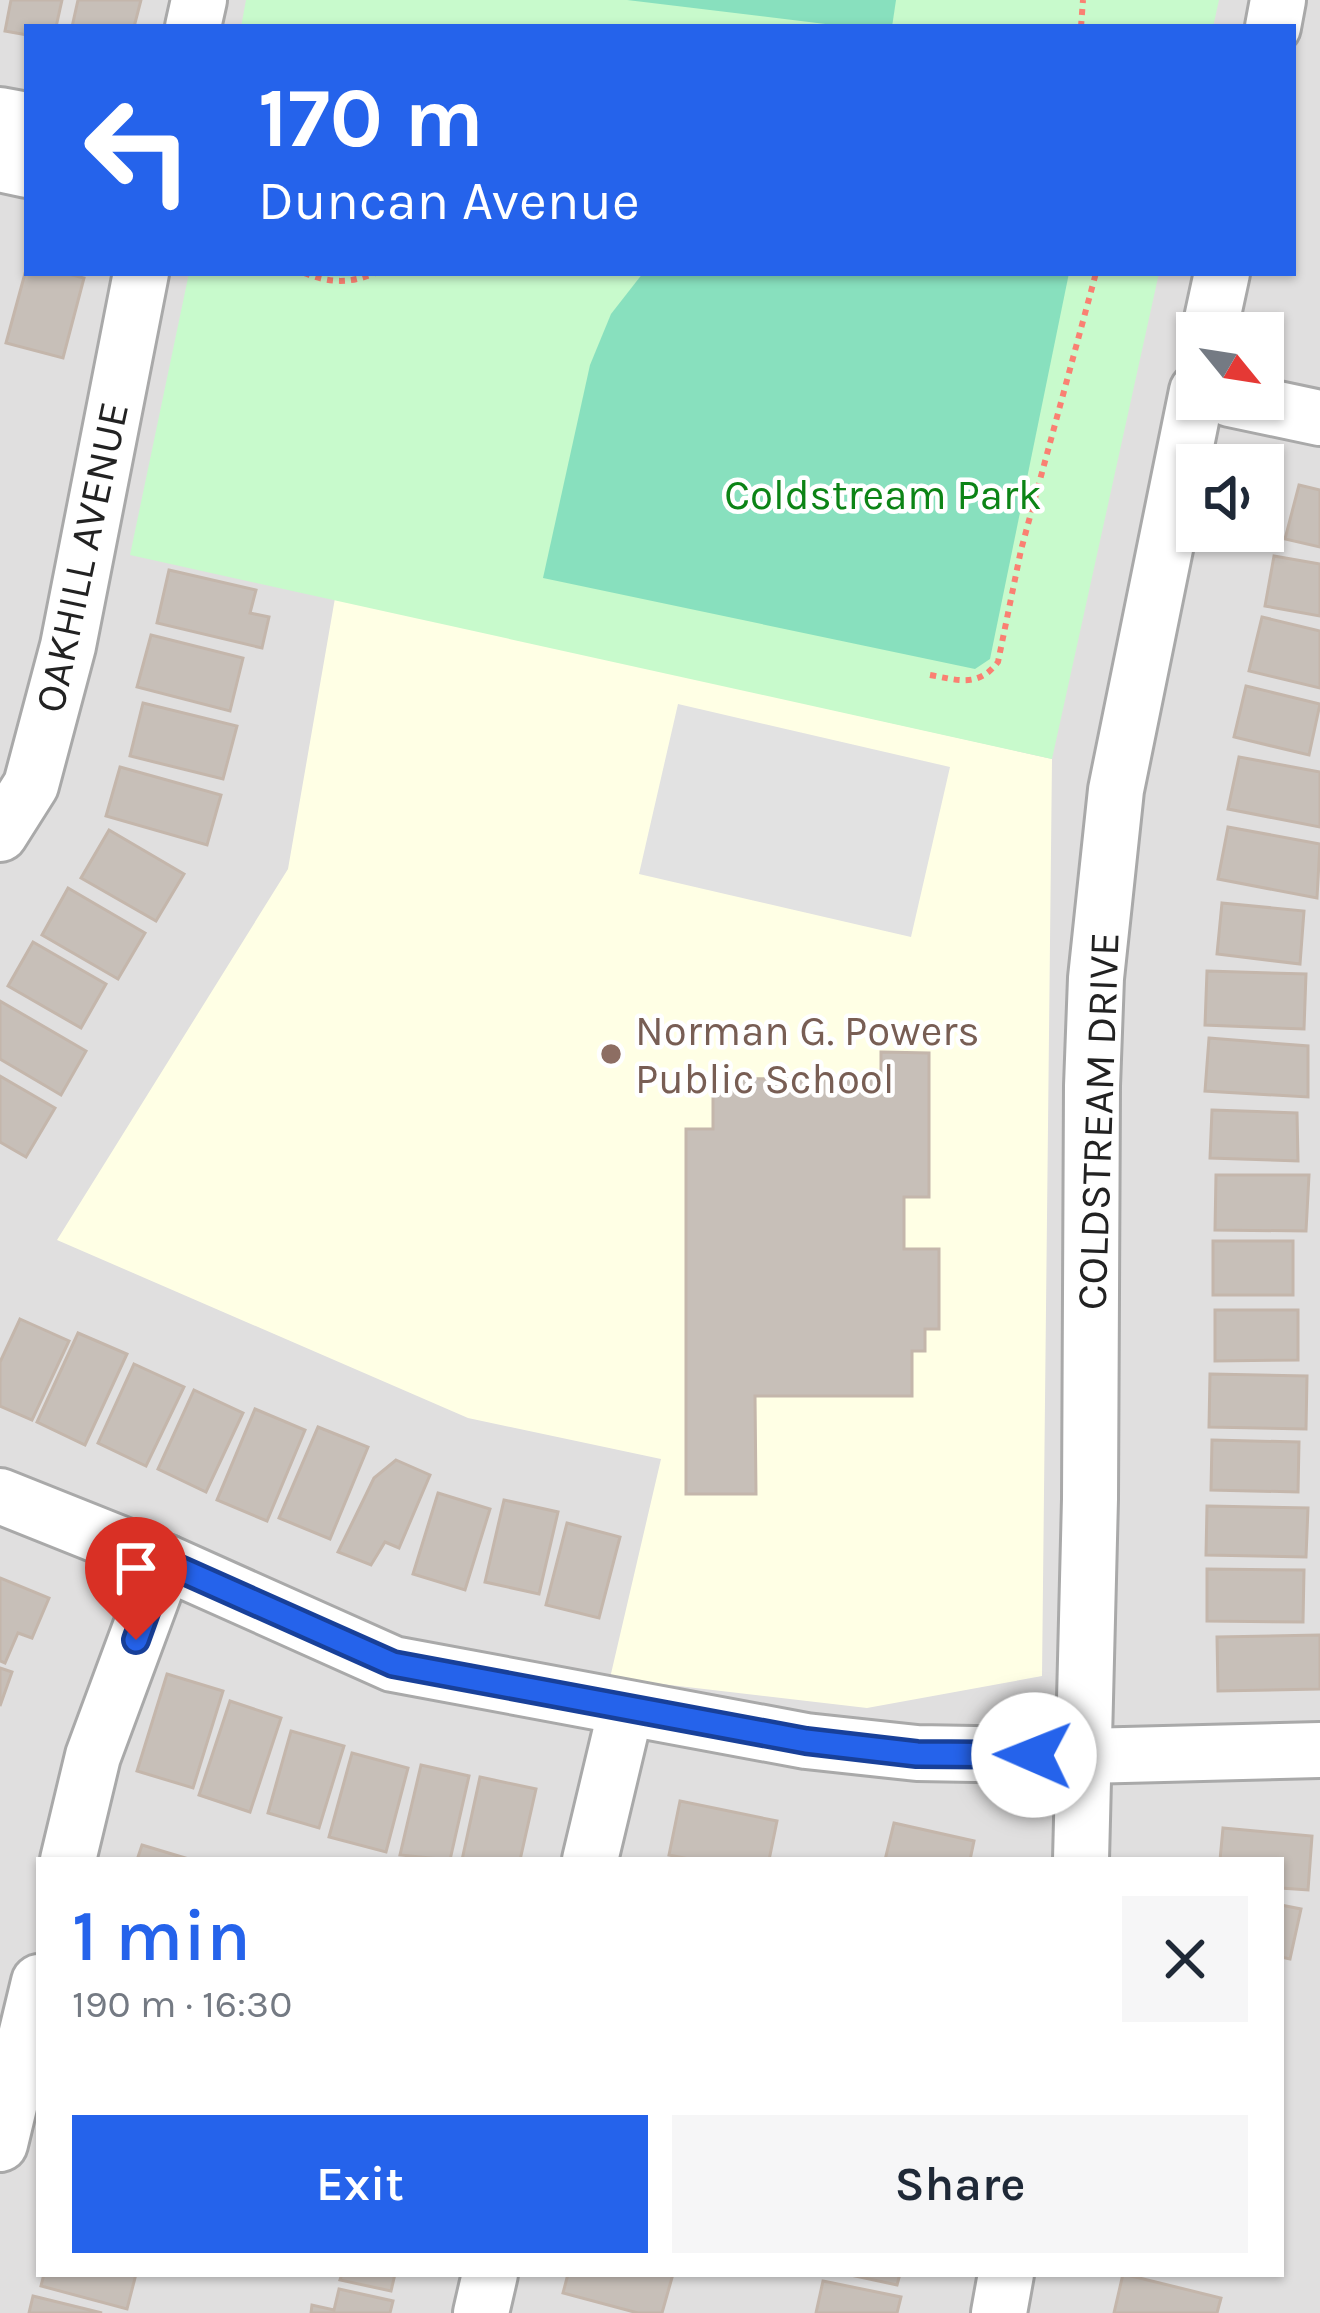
<!DOCTYPE html>
<meta charset="utf-8">
<style>
:root{--surface:#fff;--page:#f6f6f7;--text:#1f2937;--muted:#747a83;--accent:#2563eb}
body{margin:0;font-family:Karla,sans-serif;background:var(--page);color:var(--text);height:100vh;display:flex;flex-direction:column;font-size:45px;white-space:nowrap}
*{box-sizing:border-box;margin:0}
p{font-size:39px;color:var(--muted)}
.icon{flex:none;width:66px;height:66px;fill:none;stroke:currentColor;stroke-width:2;stroke-linecap:round;stroke-linejoin:round}
.map{position:relative;flex:1;overflow:hidden}
.side{position:absolute;left:36px;top:1857px;width:1248px;height:420px;display:flex;flex-direction:column;background:var(--surface);border-radius:0px;box-shadow:0 3px 9px #0004}
.side>*{flex:none}
.hud{position:absolute;left:24px;top:24px;width:1272px;height:252px;border-radius:0px;box-shadow:0 3px 9px #0004;background:#2563eb;color:#fff;overflow:hidden}
.needle{width:78px;rotate:120deg}
.controls{position:absolute;left:1176px;top:312px;display:grid;gap:24px}
.controls a{display:grid;place-items:center;width:108px;height:108px;border-radius:0px;background:var(--surface);box-shadow:0 3px 9px #0004;font-size:60px}
.pin{position:absolute;display:grid;place-items:center;width:102px;height:102px;color:#fff;margin:-123px -51px;border-radius:50% 50% 50% 0;rotate:-45deg;box-shadow:0 0 12px #0007}
.pin .icon{rotate:45deg}
.me{position:absolute;width:132px;margin:-66px;rotate:271deg;stroke-linejoin:round;filter:drop-shadow(0 0 9px #0008)}
.turn{display:flex;align-items:center;gap:42px;height:252px;padding:0 36px;font-size:54px}
.turn .icon{width:156px;height:156px;stroke-width:2.5}
.turn b{display:block;font-size:84px;line-height:102px}
.round{display:grid;place-items:center;flex:none;width:126px;height:126px;border-radius:0px;background:var(--page)}
.head{display:flex;align-items:center;justify-content:space-between;height:204px;padding:0 36px}
h1{font-size:72px;font-weight:600;line-height:90px;color:var(--accent)}
.action{display:flex;gap:24px;margin-top:auto;padding:24px 36px}
.action a{flex:1;height:138px;border-radius:0px;background:var(--accent);color:#fff;font-size:48px;font-weight:600;line-height:138px;text-align:center}
.action a+a{background:var(--page);color:var(--text)}
.map>svg:first-child{display:block}
</style>
<div class="map">
<svg width="1320" height="2313" viewBox="0 0 1320 2313">
<rect width="100%" height="100%" fill="#f2efe9"/>
<path fill="#e0dfdf" fill-rule="evenodd" d="M 0,0 L 1320,0 L 1320,2313 L 0,2313 ZM 27,27 L 1293,27 L 1293,273 L 27,273 ZM 1197,333 L 1263,333 L 1263,399 L 1197,399 ZM 1197,465 L 1263,465 L 1263,531 L 1197,531 ZM 39,1860 L 1281,1860 L 1281,2274 L 39,2274 Z"/>
<polygon fill="#ffffe5" points="335,598 1052,759 1042,1676 867,1708 610,1678 661,1459 468,1418 57,1240 288,869"/>
<g fill="#c8facc">
<polygon points="246,0 1219,0 1213,27 241,27"/>
<polygon points="189,273 1159,273 1052,759 130,555"/>
</g>
<g fill="#88e0be">
<polygon points="627,0 896,0 892,27 850,27"/>
<polygon points="643,273 1069,273 990,659 975,669 543,578 590,365 611,314"/>
</g>
<polygon fill="#e2e2e2" points="678,704 950,767 911,937 639,874"/>
<g fill="#c7bfb8" stroke="#c4b6ab" stroke-width="3">
<polygon points="11,0 62,0 56,27 27,27 27,35 5,31"/>
<polygon points="78,0 141,0 134,27 72,27"/>
<polygon points="27,266 27,273 65,273 84,278 63,358 6,343"/>
<polygon points="1299,485 1320,490 1320,547 1285,539"/>
<polygon points="1274,556 1320,564 1320,616 1265,606"/>
<polygon points="169,570 256,590 250,613 269,617 262,648 157,623"/>
<polygon points="1262,617 1320,631 1320,688 1249,671"/>
<polygon points="151,635 243,658 230,711 137,687"/>
<polygon points="1246,686 1320,704 1309,755 1234,737"/>
<polygon points="143,703 237,726 223,779 130,756"/>
<polygon points="1239,757 1320,772 1320,827 1228,809"/>
<polygon points="120,767 221,795 207,845 106,816"/>
<polygon points="1228,827 1320,844 1317,898 1218,879"/>
<polygon points="109,830 184,874 156,921 81,878"/>
<polygon points="68,888 145,933 118,979 42,935"/>
<polygon points="1222,903 1304,911 1300,964 1217,954"/>
<polygon points="33,942 106,984 81,1028 8,986"/>
<polygon points="1207,971 1306,974 1304,1029 1205,1025"/>
<polygon points="0,1001 86,1051 61,1095 0,1059"/>
<polygon points="1209,1038 1308,1046 1308,1097 1205,1091"/>
<polygon points="881,1052 929,1053 929,1197 904,1197 904,1249 939,1249 939,1329 925,1329 925,1351 912,1351 912,1396 755,1396 756,1494 686,1494 686,1129 713,1129 713,1079 881,1078"/>
<polygon points="0,1076 55,1108 26,1157 0,1142"/>
<polygon points="1212,1110 1297,1113 1298,1161 1210,1158"/>
<polygon points="1216,1175 1309,1175 1306,1231 1215,1230"/>
<rect x="1213" y="1241" width="80" height="54"/>
<polygon points="1215,1310 1298,1310 1298,1360 1215,1361"/>
<polygon points="20,1319 69,1341 32,1420 0,1406 0,1362"/>
<polygon points="78,1333 127,1354 85,1445 37,1422"/>
<polygon points="134,1364 184,1387 146,1466 98,1443"/>
<polygon points="1210,1374 1307,1376 1306,1429 1209,1427"/>
<polygon points="194,1390 243,1413 206,1492 158,1469"/>
<polygon points="255,1409 305,1430 267,1521 217,1500"/>
<polygon points="318,1427 368,1447 330,1539 279,1518"/>
<polygon points="1212,1440 1299,1442 1298,1492 1211,1490"/>
<polygon points="396,1460 430,1475 399,1548 385,1542 371,1565 338,1552 374,1478"/>
<polygon points="438,1493 490,1509 465,1590 413,1574"/>
<polygon points="504,1500 558,1512 539,1594 485,1582"/>
<polygon points="1207,1506 1308,1508 1306,1557 1206,1555"/>
<polygon points="567,1523 620,1537 599,1618 546,1605"/>
<polygon points="1207,1569 1304,1570 1303,1622 1207,1621"/>
<polygon points="0,1578 49,1598 32,1638 18,1633 5,1663 0,1661"/>
<polygon points="1320,1635 1320,1689 1218,1691 1217,1637"/>
<polygon points="0,1668 12,1672 0,1706"/>
<polygon points="167,1674 223,1691 193,1788 137,1771"/>
<polygon points="230,1701 281,1718 250,1812 199,1795"/>
<polygon points="291,1731 344,1746 319,1828 268,1813"/>
<polygon points="352,1753 408,1768 386,1852 329,1837"/>
<polygon points="421,1765 469,1776 450,1860 400,1855"/>
<polygon points="480,1777 536,1789 520,1860 462,1860"/>
<polygon points="680,1801 777,1821 769,1860 694,1860 669,1855"/>
<polygon points="894,1823 974,1841 970,1860 885,1860"/>
<polygon points="1223,1828 1312,1836 1308,1890 1281,1888 1281,1860 1220,1860"/>
<polygon points="142,1845 192,1860 137,1860"/>
<polygon points="1281,1905 1301,1909 1290,1959 1281,1957"/>
<polygon points="44,2274 136,2274 127,2309 41,2286"/>
<polygon points="342,2274 395,2274 391,2291 340,2280"/>
<polygon points="568,2274 673,2274 662,2313 638,2313 563,2293"/>
<polygon points="846,2274 900,2274 897,2285"/>
<polygon points="1123,2274 1221,2298 1217,2313 1114,2313"/>
<polygon points="823,2281 901,2297 897,2313 816,2313"/>
<polygon points="339,2289 393,2301 390,2313 311,2313 312,2305 334,2310"/>
<polygon points="33,2296 102,2313 29,2313"/>
</g>
<g fill="none" stroke-linecap="round" stroke-linejoin="round">
<defs>
<g id="minor">
<polyline points="193,27 199,0"/>
<polyline points="1273,27 1278,0"/>
<polyline points="0,115 27,120"/>
<polyline points="0,164 27,170"/>
<polyline points="1209,333 1222,273"/>
<polyline points="1230,399 1320,418"/>
<polyline points="0,834 31,785 68,646 141,273"/>
<polyline points="0,1496 165,1562 393,1664 806,1741 917,1753 1085,1756 1320,1750"/>
<polyline points="68,1860 93,1756 165,1562"/>
<polyline points="590,1860 626,1709"/>
<polyline points="1081,1860 1090,1499 1092,1086 1096,978 1116,790 1197,391"/>
<polyline points="0,2144 39,1982"/>
<polyline points="481,2313 490,2274"/>
<polyline points="999,2313 1006,2274"/>
</g>
</defs>
<use href="#minor" stroke="#a9a9a9" stroke-width="60"/>
<g stroke="#fa8072" stroke-width="6" stroke-dasharray="6 6" stroke-linecap="butt">
<polyline points="1081,27 1083,0"/>
<path d="M 304,273 C 330,283 349,284 375,273"/>
<path d="M 930,675 C 958,680 978,688 998,662 L 1021,550 L 1096,273"/>
</g>
<use href="#minor" stroke="#fff" stroke-width="54"/>
</g>
<g fill="none" stroke-linecap="round" stroke-linejoin="round">
<defs>
<polyline id="route" points="136,1640 164,1562 393,1664 806,1741 917,1754 1034,1755"/>
</defs>
<use href="#route" stroke="#184099" stroke-width="30"/>
<use href="#route" stroke="#2563eb" stroke-width="21"/>
</g>
<circle fill="#8d6e63" stroke="#fff" stroke-width="4.5" cx="611" cy="1054" r="12"/>
<g text-anchor="middle" stroke-width="9" stroke-linejoin="round" paint-order="stroke">
<g font-size="42" fill="#0c8416" stroke="#fff">
<text x="883" y="509">Coldstream Park</text>
</g>
<g font-size="42" fill="#222" stroke="#fff">
<text transform="translate(81 557) rotate(-78)" y="15">OAKHILL AVENUE</text>
<text transform="translate(1097 1121) rotate(-88)" y="15">COLDSTREAM DRIVE</text>
</g>
<g font-size="42" fill="#785e54" stroke="#fff" text-anchor="start">
<text x="635" y="1045">Norman G. Powers<tspan x="635" dy="48">Public School</tspan></text>
</g>
</g>
</svg>
<div class="controls">
<a><svg class="needle" viewBox="-14 -14 28 28"><path d="M0-13l5 13h-10z" fill="#e53935"/><path d="M0 13l5-13h-10z" fill="#747a83"/></svg></a>
<a><svg class="icon" aria-label="sound" viewBox="0 0 24 24"><path d="M4 9h4l5-4v14l-5-4H4zM17 9q2 3 0 6"/></svg></a>
</div>
<div class="pin" style="left:136px;top:1640px;background:#d93025"><svg class="icon" aria-label="arrive" viewBox="0 0 24 24"><path d="M6 21V4h12l-3 4 3 4H6"/></svg></div>
<svg class="me" style="left:1034px;top:1755px" viewBox="-20 -20 40 40"><circle r="19" fill="#fff"/><path d="M0-13L10 11 0 6-10 11z" fill="#2563eb"/></svg>
<div class="hud">
<div class="turn"><svg class="icon" aria-label="left" viewBox="0 0 24 24"><path d="M17 20v-9H6M10 6l-5 5 5 5"/></svg><div><b>170 m</b>Duncan Avenue</div></div>
</div>
<section class="side">
<div class="head"><div><h1>1 min</h1><p>190 m · 16:30</p></div><a class="round"><svg class="icon" aria-label="close" viewBox="0 0 24 24"><path d="M6 6l12 12M18 6L6 18"/></svg></a></div>
<div class="action"><a>Exit</a><a>Share</a></div>
</section>
</div>
